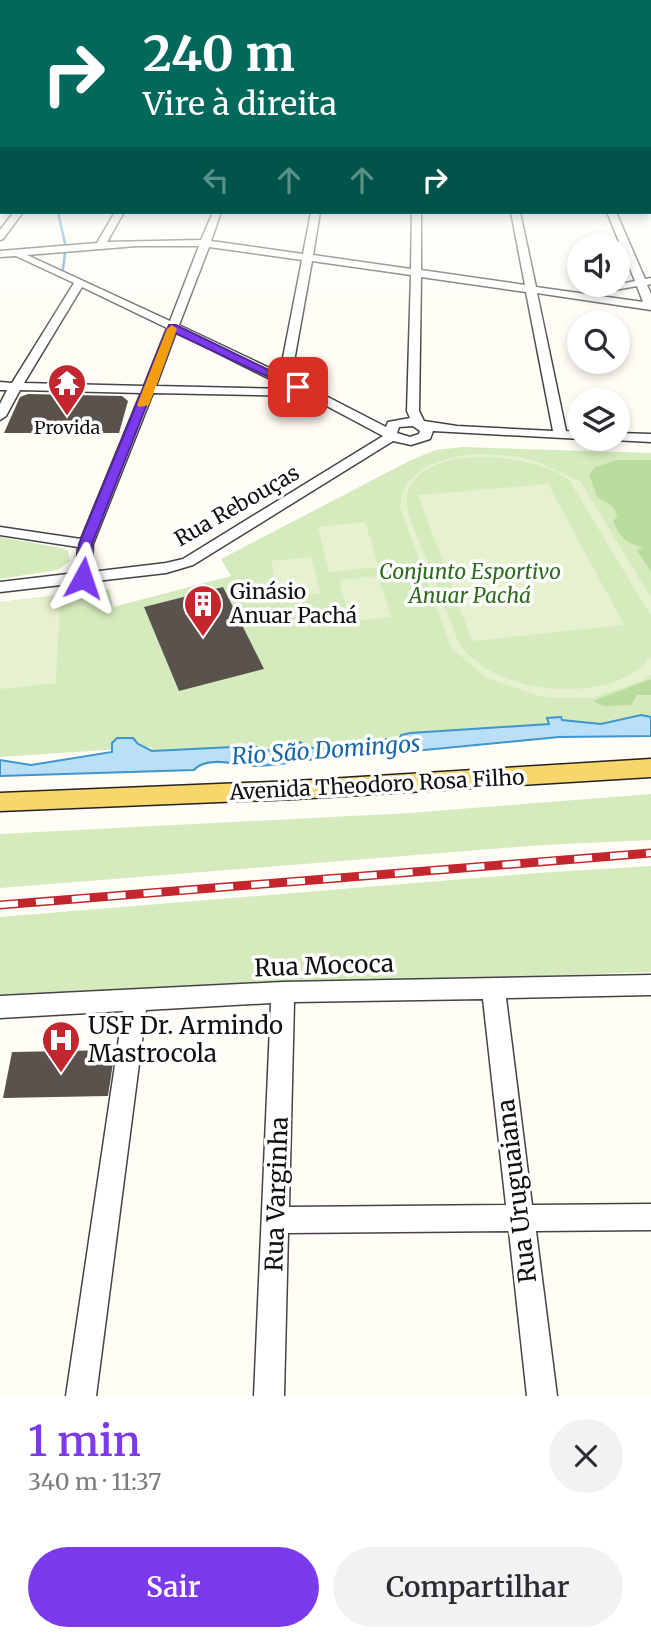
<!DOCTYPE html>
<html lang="pt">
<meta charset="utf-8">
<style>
:root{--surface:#fff;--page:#f2f2f3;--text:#2b2b33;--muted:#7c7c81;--accent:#7c3aed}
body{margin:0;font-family:Merriweather,serif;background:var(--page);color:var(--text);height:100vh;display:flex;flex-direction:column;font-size:26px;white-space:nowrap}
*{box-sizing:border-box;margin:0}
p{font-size:23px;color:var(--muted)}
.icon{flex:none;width:38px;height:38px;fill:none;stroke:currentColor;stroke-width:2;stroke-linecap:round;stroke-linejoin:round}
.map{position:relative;height:1396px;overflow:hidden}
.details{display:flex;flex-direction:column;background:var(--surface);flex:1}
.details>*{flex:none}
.top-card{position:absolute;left:0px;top:0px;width:651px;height:214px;box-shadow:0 4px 10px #0003;background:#00695c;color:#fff;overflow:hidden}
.controls{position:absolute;left:567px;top:234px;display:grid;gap:14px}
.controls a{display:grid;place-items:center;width:63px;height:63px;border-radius:50%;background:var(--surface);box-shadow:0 4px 10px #0003;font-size:35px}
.pin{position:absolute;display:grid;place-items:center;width:60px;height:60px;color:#fff;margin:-30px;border-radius:14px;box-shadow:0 4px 10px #0006}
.me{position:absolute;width:77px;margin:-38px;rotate:5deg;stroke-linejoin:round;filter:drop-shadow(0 0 5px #0008)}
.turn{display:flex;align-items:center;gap:24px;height:147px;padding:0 28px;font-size:32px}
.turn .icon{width:91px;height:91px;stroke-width:2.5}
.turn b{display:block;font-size:49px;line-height:60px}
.lanes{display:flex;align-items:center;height:66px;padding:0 28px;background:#0003;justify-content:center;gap:35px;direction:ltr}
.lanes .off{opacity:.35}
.round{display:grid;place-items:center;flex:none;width:74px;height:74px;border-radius:37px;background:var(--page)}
.overview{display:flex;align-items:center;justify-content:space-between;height:119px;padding:0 28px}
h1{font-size:42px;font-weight:600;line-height:52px;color:var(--accent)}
.button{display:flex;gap:14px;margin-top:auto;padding:14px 28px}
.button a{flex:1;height:80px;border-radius:42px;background:var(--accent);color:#fff;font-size:28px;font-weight:600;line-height:80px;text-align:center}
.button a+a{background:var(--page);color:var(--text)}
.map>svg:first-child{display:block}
</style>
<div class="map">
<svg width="651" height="1396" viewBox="0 0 651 1396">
<rect width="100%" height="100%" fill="#fffdf5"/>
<g fill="#d5ebbd">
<path d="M 463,447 L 651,453 L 651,717 L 641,715 L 601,724 L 561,720 L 561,718 L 549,724 L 410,733 L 401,738 L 333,745 C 321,752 311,749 300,742 L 297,747 L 274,752 L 253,746 L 152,751 L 151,747 L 0,757 L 0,602 L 109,589 L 113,607 L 231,576 L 221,559 L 411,460 L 436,450 Z"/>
<polygon points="0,537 62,548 68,551 70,561 58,570 0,579"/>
<polygon points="651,794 651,840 543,845 0,888 0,834 409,813"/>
<polygon points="651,866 651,972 0,995 0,917 537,873"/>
</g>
<g fill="#b9dc9c">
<path d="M 617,460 L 651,460 L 651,572 L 637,550 L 643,547 C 626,544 620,537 613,521 L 617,517 C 616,507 607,502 598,498 L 589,475 L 595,467 Z"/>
<polygon points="651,679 651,695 637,695 631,705 604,706 593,701"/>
</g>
<g fill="#e6f2cf">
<path d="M 478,454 L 519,457 L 541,463 L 581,482 L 651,598 L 651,616 L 569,480 C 536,454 429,442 409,489 C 405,498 407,507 409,516 C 422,549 435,582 448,615 C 453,625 456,641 463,649 C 491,680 536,691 575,689 C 603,687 634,680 651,656 L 651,673 L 645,680 L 592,698 L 565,698 L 543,697 L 486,678 L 451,647 L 400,507 C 404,466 443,457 478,454 Z"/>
<polygon points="548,484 624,625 472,641 418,495"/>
<polygon points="365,522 379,567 329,572 318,527"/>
<polygon points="311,557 321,593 279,598 271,561"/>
<polygon points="378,576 391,617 350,621 339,580"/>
<polygon points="60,596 56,683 0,689 0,602"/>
</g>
<path fill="#b9e0f7" stroke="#3f96cf" stroke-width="2" d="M 641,715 L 651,717 L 651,736 L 559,737 L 383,754 L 377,751 L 361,752 C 335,755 262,770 241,765 C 227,762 204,758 194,770 L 0,776 L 0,760 L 31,765 L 112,752 L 112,743 L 117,738 L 133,738 L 138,744 L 152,751 L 253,746 L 274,752 L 297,747 L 300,742 C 311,749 321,752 333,745 L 400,738 L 401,735 L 410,733 L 549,724 L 547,718 L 561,717 L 562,720 L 601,724 Z"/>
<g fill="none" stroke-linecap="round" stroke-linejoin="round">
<g stroke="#3f96cf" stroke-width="2.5">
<polyline points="58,212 66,248"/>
<polyline points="63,269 65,253"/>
</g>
</g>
<g fill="#5a524d">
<polygon points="28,394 122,396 128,401 119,433 4,433 20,397"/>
<polygon points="223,587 264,669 179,691 144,607"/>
<polygon points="115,1050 108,1096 3,1098 12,1052"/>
</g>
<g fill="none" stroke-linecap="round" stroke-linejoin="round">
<defs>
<g id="minor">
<rect x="649" y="165" width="2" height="6"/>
<rect x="0" y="170" width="2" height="6"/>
<polygon points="651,181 651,187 649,188 649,182"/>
<polygon points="14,212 23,212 3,239 0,240 0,230"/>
<path d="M 115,212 L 124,212 L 107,242 L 201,240 L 213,212 L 221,212 L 211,241 L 303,254 L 311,212 L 320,212 L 313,255 L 411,269 L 412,212 L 421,212 L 421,270 L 525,285 L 511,212 L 520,212 L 536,287 L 643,302 L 637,286 L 592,294 L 587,291 L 635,281 L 607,212 L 616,212 L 645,279 L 651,278 L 651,284 L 647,285 L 651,294 L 651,310 L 537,293 L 566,431 L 579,432 L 579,439 L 582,439 L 433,431 L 430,439 L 411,445 L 393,441 L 193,565 L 166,573 L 0,592 L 0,582 L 76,573 L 78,547 L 0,535 L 0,527 L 81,539 L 141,393 L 20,390 L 6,416 L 0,420 L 0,404 L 7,390 L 0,390 L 0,382 L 12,383 L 74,283 L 16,256 L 0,257 L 0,251 L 97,243 ZM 137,246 L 199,246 L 170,321 L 27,255 ZM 209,247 L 302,260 L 280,373 L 179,325 ZM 312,261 L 411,275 L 407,411 L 410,418 L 388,422 L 386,427 L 291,378 ZM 421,277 L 526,292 L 553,431 L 457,426 L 424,421 L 419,411 ZM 82,287 L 167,328 L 144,386 L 24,383 ZM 176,332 L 280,384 L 294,389 L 156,386 ZM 153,393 L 308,396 L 383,436 L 183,559 L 166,563 L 91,572 L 93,544 ZM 413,426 L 420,431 L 419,434 L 410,437 L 397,433 L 399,427 Z"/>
<polygon points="618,433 651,434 651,442 613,440 618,439"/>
<path d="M 651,975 L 651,995 L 506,998 L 532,1205 L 651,1204 L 651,1230 L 536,1231 L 557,1396 L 527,1396 L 509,1231 L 288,1233 L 284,1396 L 254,1396 L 271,1003 L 146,1010 L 96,1396 L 66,1396 L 123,1011 L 0,1018 L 0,996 L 283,982 ZM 483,999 L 506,1205 L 289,1207 L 294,1002 Z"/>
</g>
<polygon id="major" points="651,759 651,777 295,799 0,811 0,793 295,781"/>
</defs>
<use href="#minor" stroke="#444" stroke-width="3"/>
<use href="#major" stroke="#222" stroke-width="3"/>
<use href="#minor" fill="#fff" fill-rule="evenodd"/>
<use href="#major" fill="#f9d66b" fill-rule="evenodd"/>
<defs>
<polyline id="rail" points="0,905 651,853"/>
</defs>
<use href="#rail" stroke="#c4262e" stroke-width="9"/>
<use href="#rail" stroke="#fff" stroke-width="6" stroke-dasharray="18" stroke-linecap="butt"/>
</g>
<linearGradient id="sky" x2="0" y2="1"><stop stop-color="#95c6ee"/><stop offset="0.45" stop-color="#fffefa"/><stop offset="1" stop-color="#fffefa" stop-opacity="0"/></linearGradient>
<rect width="651" height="357" fill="url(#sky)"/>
<polygon fill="#7c3aed" stroke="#51269a" stroke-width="2" points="169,325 176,325 304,387 294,389 175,333 92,544 90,578 88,582 78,582 76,578 79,544"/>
<polygon fill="#f59e0b" points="172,325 177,329 149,405 139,407 137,405 167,329"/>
<defs>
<symbol id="temple-pin" viewBox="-11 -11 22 30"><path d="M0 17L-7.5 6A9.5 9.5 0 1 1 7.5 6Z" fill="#c4262e" stroke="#fff"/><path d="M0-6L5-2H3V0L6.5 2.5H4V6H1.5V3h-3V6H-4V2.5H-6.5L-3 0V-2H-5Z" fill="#fff"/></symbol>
<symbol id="building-pin" viewBox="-11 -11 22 30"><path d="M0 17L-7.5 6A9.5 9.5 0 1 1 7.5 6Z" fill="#c4262e" stroke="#fff"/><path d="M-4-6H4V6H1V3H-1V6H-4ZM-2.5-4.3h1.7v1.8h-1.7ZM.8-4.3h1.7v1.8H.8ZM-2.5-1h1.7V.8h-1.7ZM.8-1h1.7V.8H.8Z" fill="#fff"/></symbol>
<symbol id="hospital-pin" viewBox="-11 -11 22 30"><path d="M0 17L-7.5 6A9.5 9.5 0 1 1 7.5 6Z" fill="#c4262e" stroke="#fff"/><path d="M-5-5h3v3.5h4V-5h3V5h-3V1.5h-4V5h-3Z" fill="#fff"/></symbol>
</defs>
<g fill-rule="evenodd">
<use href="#temple-pin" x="45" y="361" width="44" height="60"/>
<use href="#building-pin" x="181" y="582" width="44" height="60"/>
<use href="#hospital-pin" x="39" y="1018" width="44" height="60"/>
</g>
<g text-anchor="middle" stroke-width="7" stroke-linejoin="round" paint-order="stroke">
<g font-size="18" fill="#111" stroke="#fff">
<text x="67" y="434">Provida</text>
</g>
<g font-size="21" fill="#111" stroke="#fff">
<text transform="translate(237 506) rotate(-30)" y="7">Rua Rebouças</text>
<text transform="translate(377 785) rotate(-3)" y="7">Avenida Theodoro Rosa Filho</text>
</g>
<g font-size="21" font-style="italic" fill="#2f6b1f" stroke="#fff">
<text x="470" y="579">Conjunto Esportivo<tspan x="470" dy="24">Anuar Pachá</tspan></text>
</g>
<g font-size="21" fill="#111" stroke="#fff" text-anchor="start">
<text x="230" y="599">Ginásio<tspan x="230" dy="24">Anuar Pachá</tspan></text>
</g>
<g font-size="23" font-style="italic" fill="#1768a6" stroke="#fff">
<text transform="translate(326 750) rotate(-4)" y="8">Rio São Domingos</text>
</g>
<g font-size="24" fill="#111" stroke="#fff">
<text transform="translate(324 966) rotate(-2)" y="8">Rua Mococa</text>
<text transform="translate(517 1191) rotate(-97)" y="8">Rua Uruguaiana</text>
<text transform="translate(277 1194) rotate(-88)" y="8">Rua Varginha</text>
</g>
<g font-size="24" fill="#111" stroke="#fff" text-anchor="start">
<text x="88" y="1034">USF Dr. Armindo<tspan x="88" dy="28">Mastrocola</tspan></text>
</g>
</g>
</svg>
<div class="controls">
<a><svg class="icon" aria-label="sound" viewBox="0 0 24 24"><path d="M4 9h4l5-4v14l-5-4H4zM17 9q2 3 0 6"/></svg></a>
<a><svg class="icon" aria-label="search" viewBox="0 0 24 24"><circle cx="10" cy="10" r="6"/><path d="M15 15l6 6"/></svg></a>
<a><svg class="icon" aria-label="layers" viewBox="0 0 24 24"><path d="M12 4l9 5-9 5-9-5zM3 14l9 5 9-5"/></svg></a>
</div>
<div class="pin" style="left:298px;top:387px;background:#d93025"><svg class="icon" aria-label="arrive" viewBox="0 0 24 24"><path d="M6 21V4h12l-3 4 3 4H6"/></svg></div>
<svg class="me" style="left:83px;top:578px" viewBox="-20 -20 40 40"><path d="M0-17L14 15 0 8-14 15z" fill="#7c3aed" stroke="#fff" stroke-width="4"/></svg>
<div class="top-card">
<div class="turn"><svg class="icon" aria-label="right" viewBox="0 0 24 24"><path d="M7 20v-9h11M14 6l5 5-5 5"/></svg><div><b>240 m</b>Vire à direita</div></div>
<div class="lanes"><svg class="icon off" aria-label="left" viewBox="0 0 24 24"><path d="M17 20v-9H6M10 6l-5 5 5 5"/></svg><svg class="icon off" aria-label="ahead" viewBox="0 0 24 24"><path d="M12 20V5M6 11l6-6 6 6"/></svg><svg class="icon off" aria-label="ahead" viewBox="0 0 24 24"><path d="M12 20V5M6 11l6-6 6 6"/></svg><svg class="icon" aria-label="right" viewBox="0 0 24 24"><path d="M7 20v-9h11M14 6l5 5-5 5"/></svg></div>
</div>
</div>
<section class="details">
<div class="overview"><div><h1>1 min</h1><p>340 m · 11:37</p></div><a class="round"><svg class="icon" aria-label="close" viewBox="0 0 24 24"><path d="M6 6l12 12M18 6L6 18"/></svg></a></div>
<div class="button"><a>Sair</a><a>Compartilhar</a></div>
</section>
